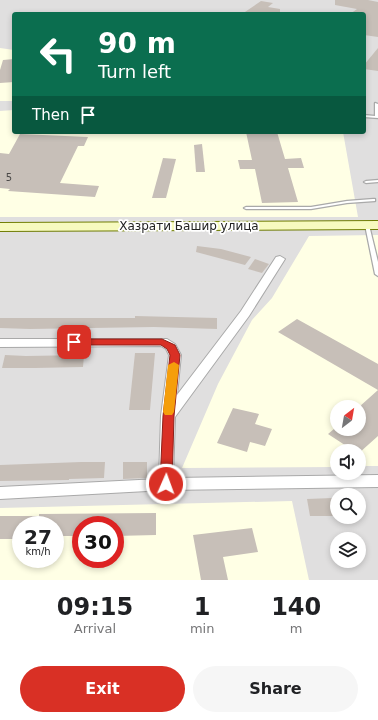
<!DOCTYPE html>
<meta charset="utf-8">
<style>
:root{--surface:#fff;--page:#f6f6f6;--text:#202124;--muted:#757577;--accent:#d93025}
body{margin:0;font-family:"DejaVu Sans",sans-serif;background:var(--page);color:var(--text);height:100vh;display:flex;flex-direction:column;font-size:15px;white-space:nowrap}
*{box-sizing:border-box;margin:0}
p{font-size:13px;color:var(--muted)}
.icon{flex:none;width:22px;height:22px;fill:none;stroke:currentColor;stroke-width:2;stroke-linecap:round;stroke-linejoin:round}
.map{position:relative;height:580px;overflow:hidden}
.panel{display:flex;flex-direction:column;background:var(--surface);flex:1}
.panel>*{flex:none}
.guide{position:absolute;left:12px;top:12px;width:354px;height:122px;border-radius:4px;box-shadow:0 2px 6px #0003;background:#0b6e4f;color:#fff;overflow:hidden}
.needle{width:26px;rotate:31deg}
.controls{position:absolute;left:330px;top:400px;display:grid;gap:8px}
.controls a{display:grid;place-items:center;width:36px;height:36px;border-radius:50%;background:var(--surface);box-shadow:0 2px 6px #0003;font-size:20px}
.speed{position:absolute;left:12px;top:516px;display:flex;gap:8px;font-size:20px;font-weight:700;text-align:center}
.speed>*{display:grid;place-content:center;width:52px;height:52px;border-radius:50%;background:var(--surface);box-shadow:0 2px 6px #0003;line-height:1}
.speed small{font-size:10px;font-weight:400}
.speed .limit{border:6px solid #d22;background:#fff;color:#111}
.pin{position:absolute;display:grid;place-items:center;width:34px;height:34px;color:#fff;margin:-17px;border-radius:8px;box-shadow:0 2px 6px #0006}
.me{position:absolute;width:44px;margin:-22px;rotate:2deg;stroke-linejoin:round;filter:drop-shadow(0 0 3px #0008)}
.turn{display:flex;align-items:center;gap:14px;height:84px;padding:0 20px;font-size:18px}
.turn .icon{width:52px;height:52px;stroke-width:2.5}
.turn b{display:block;font-size:28px;line-height:34px}
.then{display:flex;align-items:center;height:38px;padding:0 20px;background:#0003;gap:8px;font-size:15px}
.eta{display:flex;justify-content:space-evenly;align-items:center;height:68px;text-align:center}
.eta b{font-size:24px;font-weight:600;line-height:28px}
.button{display:flex;gap:8px;margin-top:auto;padding:8px 20px}
.button a{flex:1;height:46px;border-radius:24px;background:var(--accent);color:#fff;font-size:16px;font-weight:600;line-height:46px;text-align:center}
.button a+a{background:var(--page);color:var(--text)}
.map>svg:first-child{display:block}
</style>
<div class="map">
<svg width="378" height="580" viewBox="0 0 378 580">
<rect width="100%" height="100%" fill="#f2efe9"/>
<path fill="#e0dfdf" fill-rule="evenodd" d="M 0,0 L 378,0 L 378,580 L 0,580 ZM 14,14 L 364,14 L 364,132 L 14,132 ZM 337,407 L 359,407 L 359,429 L 337,429 ZM 337,451 L 359,451 L 359,473 L 337,473 ZM 337,495 L 359,495 L 359,517 L 337,517 ZM 21,525 L 55,525 L 55,559 L 21,559 ZM 81,525 L 115,525 L 115,559 L 81,559 ZM 337,539 L 359,539 L 359,561 L 337,561 Z"/>
<g fill="#ffffe5" fill-rule="evenodd">
<polygon points="0,48 14,50 14,101 0,101"/>
<polygon points="14,110 14,132 343,132 358,217 0,217 0,111"/>
<path d="M 378,235 L 378,466 L 359,466 L 359,451 L 337,451 L 337,467 L 182,468 L 218,384 L 252,320 L 272,298 L 309,236 ZM 337,407 L 359,407 L 359,429 L 337,429 Z"/>
<path d="M 292,501 L 309,580 L 0,580 L 0,508 ZM 21,525 L 55,525 L 55,559 L 21,559 ZM 81,525 L 115,525 L 115,559 L 81,559 Z"/>
</g>
<g fill="#c7bfb8">
<polygon points="335,0 368,0 378,2 378,37 364,35 364,14 350,14 357,9 335,5"/>
<polygon points="261,1 273,3 268,7 280,9 280,14 242,14"/>
<polygon points="378,48 378,71 364,69 364,65"/>
<polygon points="14,59 14,82 0,83 0,70 3,60"/>
<polygon points="246,132 277,132 285,159 301,158 304,168 288,168 298,202 262,203 255,169 240,169 238,160 252,160"/>
<polygon points="20,134 88,137 84,146 78,146 60,183 99,186 95,197 8,191 10,189 0,188 0,153 9,154"/>
<polygon points="202,144 205,172 196,172 194,145"/>
<polygon points="163,158 176,159 166,198 152,198"/>
<polygon points="197,246 221,249 251,257 245,265 196,252"/>
<polygon points="255,259 269,264 262,273 248,269"/>
<polygon points="135,316 217,318 217,329 154,327 30,329 0,328 0,318 135,318"/>
<polygon points="297,319 378,364 378,436 359,453 359,451 354,451 328,434 334,429 359,429 359,407 378,390 278,332"/>
<polygon points="135,353 155,353 150,410 129,410"/>
<polygon points="5,355 26,356 84,355 83,367 35,368 2,368"/>
<polygon points="233,408 259,414 255,424 272,429 265,446 250,442 247,452 217,443"/>
<polygon points="81,462 105,462 104,478 69,479 69,480 0,481 0,465"/>
<polygon points="123,462 147,462 147,478 123,479"/>
<polygon points="332,498 336,516 310,516 307,499"/>
<polygon points="156,513 156,535 115,536 115,525 81,525 81,536 55,536 55,525 21,525 21,539 0,539 0,516 39,516 39,514"/>
<polygon points="252,528 258,552 223,557 228,580 201,580 193,535"/>
</g>
<g fill="none" stroke-linecap="round" stroke-linejoin="round">
<defs>
<g id="lane">
<polygon points="375,103 378,104 378,118 364,117 364,115 375,116"/>
<polygon points="378,180 378,182 366,183 364,182 366,181"/>
<polygon points="373,199 375,199 375,201 347,203 311,209 246,209 244,208 246,207 311,207 347,201"/>
<polygon points="365,224 369,224 369,225 378,262 378,276 375,274 365,225"/>
</g>
<polygon id="street" points="280,256 285,259 249,316 175,417 173,478 378,475 378,487 166,490 0,499 0,487 159,479 161,416 169,355 166,349 161,346 0,347 0,339 167,339 175,344 181,355 177,395 241,311 276,257"/>
<polygon id="secondary" points="378,221 378,229 0,231 0,223"/>
</defs>
<use href="#lane" stroke="#a9a9a9" stroke-width="2.5"/>
<use href="#street" stroke="#a9a9a9" stroke-width="2"/>
<use href="#secondary" stroke="#707d05" stroke-width="2"/>
<use href="#lane" fill="#fff" fill-rule="evenodd"/>
<use href="#street" fill="#fff" fill-rule="evenodd"/>
<use href="#secondary" fill="#f7fabf" fill-rule="evenodd"/>
</g>
<polygon fill="#d93025" stroke="#8d1f18" points="74,339 162,339 175,345 180,355 174,416 172,484 170,488 166,489 161,488 160,484 163,416 170,355 167,349 161,345 70,345 69,342"/>
<polygon fill="#f59e0b" points="174,362 179,365 174,412 172,415 165,415 163,412 168,365"/>
<g text-anchor="middle" stroke-width="3.5" stroke-linejoin="round" paint-order="stroke">
<g font-size="10" fill="#4b4948">
<text x="9" y="181">5</text>
</g>
<g font-size="12" fill="#222" stroke="#fff">
<text x="189" y="230">Хазрати Башир улица</text>
</g>
</g>
</svg>
<div class="controls">
<a><svg class="needle" viewBox="-14 -14 28 28"><path d="M0-13l5 13h-10z" fill="#e53935"/><path d="M0 13l5-13h-10z" fill="#757577"/></svg></a>
<a><svg class="icon" aria-label="sound" viewBox="0 0 24 24"><path d="M4 9h4l5-4v14l-5-4H4zM17 9q2 3 0 6"/></svg></a>
<a><svg class="icon" aria-label="search" viewBox="0 0 24 24"><circle cx="10" cy="10" r="6"/><path d="M15 15l6 6"/></svg></a>
<a><svg class="icon" aria-label="layers" viewBox="0 0 24 24"><path d="M12 4l9 5-9 5-9-5zM3 14l9 5 9-5"/></svg></a>
</div>
<div class="speed"><div>27<small>km/h</small></div><div class="limit">30</div></div>
<div class="pin" style="left:74px;top:342px;background:#d93025"><svg class="icon" aria-label="arrive" viewBox="0 0 24 24"><path d="M6 21V4h12l-3 4 3 4H6"/></svg></div>
<svg class="me" style="left:166px;top:484px" viewBox="-20 -20 40 40"><circle r="17" fill="#d93025" stroke="#fff" stroke-width="3"/><path d="M0-11L8 9 0 5-8 9z" fill="#fff"/></svg>
<div class="guide">
<div class="turn"><svg class="icon" aria-label="left" viewBox="0 0 24 24"><path d="M17 20v-9H6M10 6l-5 5 5 5"/></svg><div><b>90 m</b>Turn left</div></div>
<div class="then">Then<svg class="icon" aria-label="arrive" viewBox="0 0 24 24"><path d="M6 21V4h12l-3 4 3 4H6"/></svg></div>
</div>
</div>
<section class="panel">
<div class="eta">
<div><b>09:15</b><p>Arrival</p></div>
<div><b>1</b><p>min</p></div>
<div><b>140</b><p>m</p></div>
</div>
<div class="button"><a>Exit</a><a>Share</a></div>
</section>
